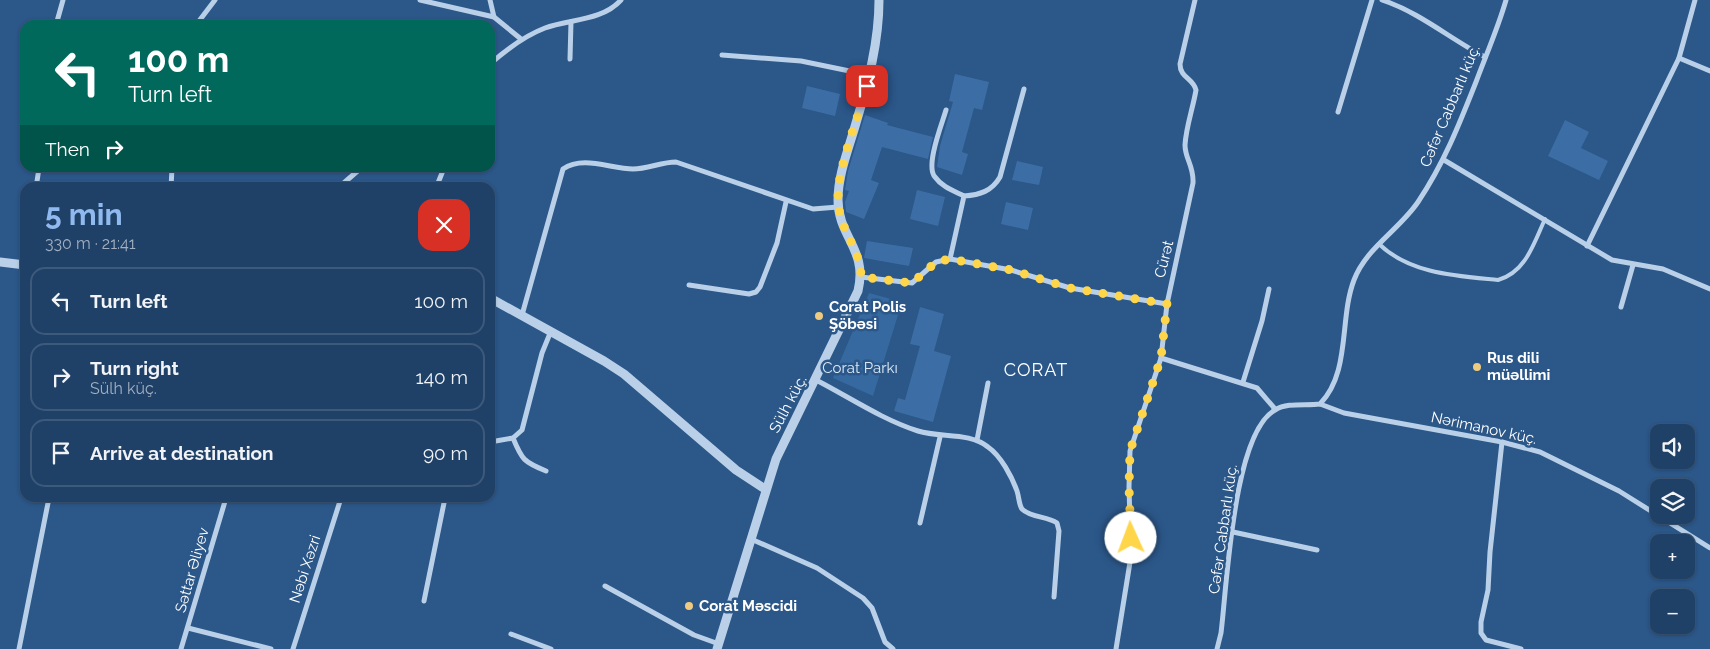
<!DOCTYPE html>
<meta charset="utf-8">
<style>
:root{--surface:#204167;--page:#28486d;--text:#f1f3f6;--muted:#a2afc0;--line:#3d5a7b;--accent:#90b9f0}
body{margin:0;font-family:Raleway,sans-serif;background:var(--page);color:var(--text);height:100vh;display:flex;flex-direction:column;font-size:19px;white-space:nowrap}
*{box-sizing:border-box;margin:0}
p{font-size:16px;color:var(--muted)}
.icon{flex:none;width:28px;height:28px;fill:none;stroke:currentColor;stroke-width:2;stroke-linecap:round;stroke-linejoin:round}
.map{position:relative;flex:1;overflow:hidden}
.panel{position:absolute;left:20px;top:182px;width:475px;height:320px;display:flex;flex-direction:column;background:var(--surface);border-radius:15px;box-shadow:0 1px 4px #0004,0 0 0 1px var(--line)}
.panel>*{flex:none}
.top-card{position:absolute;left:20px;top:20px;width:475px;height:152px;border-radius:15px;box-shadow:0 1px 4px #0004,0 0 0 1px var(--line);background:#00695c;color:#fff;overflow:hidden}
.tools{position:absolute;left:1650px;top:424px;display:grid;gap:10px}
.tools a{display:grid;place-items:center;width:45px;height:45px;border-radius:10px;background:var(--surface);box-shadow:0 1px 4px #0004,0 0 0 1px var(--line);font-size:25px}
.pin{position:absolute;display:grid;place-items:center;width:42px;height:42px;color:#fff;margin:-21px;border-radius:10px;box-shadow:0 2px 8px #0006}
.me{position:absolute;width:55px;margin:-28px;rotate:358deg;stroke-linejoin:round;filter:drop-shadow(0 0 4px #0008)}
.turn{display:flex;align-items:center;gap:18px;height:105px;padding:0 25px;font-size:22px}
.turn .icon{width:65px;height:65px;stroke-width:2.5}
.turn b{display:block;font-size:35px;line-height:42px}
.then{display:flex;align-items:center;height:48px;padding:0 25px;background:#0003;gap:10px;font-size:19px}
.round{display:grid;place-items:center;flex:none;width:52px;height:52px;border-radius:15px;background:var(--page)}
.headline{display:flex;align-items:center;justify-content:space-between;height:85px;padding:0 25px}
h1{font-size:30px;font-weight:700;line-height:38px;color:var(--accent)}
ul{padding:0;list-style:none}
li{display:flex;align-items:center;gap:15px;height:68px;margin:0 10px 8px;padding:0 15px;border:2px solid var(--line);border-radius:15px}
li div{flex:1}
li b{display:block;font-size:19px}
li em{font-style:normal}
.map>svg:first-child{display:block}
</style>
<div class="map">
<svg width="1710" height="649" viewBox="0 0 1710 649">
<rect width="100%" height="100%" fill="#2b5789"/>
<polygon fill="#3669a0" points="869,293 902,302 873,396 833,378"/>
<g fill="#3c6ea5">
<polygon points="955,74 989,82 982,110 974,108 962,152 968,154 962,175 937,167 940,146 953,102 949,101"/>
<polygon points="807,86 840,94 835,116 802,108"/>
<polygon points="865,115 888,123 887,125 933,137 928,159 882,147 871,180 879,183 864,219 846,212 845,202 849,191 845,190 848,171"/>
<polygon points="1565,120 1589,132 1581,148 1608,161 1599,180 1548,156"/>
<polygon points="1017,161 1043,167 1039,185 1012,180"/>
<polygon points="917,190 945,197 938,226 910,219"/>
<polygon points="1006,202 1033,208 1028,230 1001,224"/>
<polygon points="867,241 913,248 909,266 864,258"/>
<polygon points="920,307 944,314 934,351 951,356 933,422 894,411 898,398 905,400 920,346 910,344"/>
</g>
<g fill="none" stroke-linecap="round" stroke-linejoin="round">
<path stroke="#b9d0e8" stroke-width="4" d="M 1379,244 C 1410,274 1457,276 1498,280 C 1526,272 1534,243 1545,219"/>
<g stroke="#b9d0e8" stroke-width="5">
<polyline points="420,0 494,17 521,39"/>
<polyline points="490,0 494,17"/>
<path d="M 1382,0 C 1421,13 1450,39 1485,57"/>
<polyline points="56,25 63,0"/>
<polyline points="196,25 215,0"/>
<polyline points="722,55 801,61 869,75"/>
<polyline points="1679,58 1710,71"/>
<polyline points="570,59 571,22"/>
<path d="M 490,64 C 507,49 524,36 545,28 C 570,19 602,21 621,0"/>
<path d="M 946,110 C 942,124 925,166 935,177 C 942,187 954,191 964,196"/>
<polyline points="1338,112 1372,0"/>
<polyline points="1444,160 1612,260 1663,269 1710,289"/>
<polyline points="36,188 39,168"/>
<polyline points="171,188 172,168"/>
<polyline points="338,188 361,168"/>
<polyline points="436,188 444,168"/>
<polyline points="1587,246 1679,58 1695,0"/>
<path d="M 950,259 L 964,196 C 980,195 992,191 1000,177 L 1024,89"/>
<polyline points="21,265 25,244"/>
<polyline points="861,277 912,283 936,262 950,259 1011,270 1070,288 1167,304"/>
<polyline points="689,285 749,294 756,292 760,287 777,243 786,202"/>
<polyline points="1621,307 1633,265"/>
<path d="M 522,315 L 563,169 C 583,155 611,169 633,169 C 648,169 661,162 676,162 L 813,209 L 838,207"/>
<polyline points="1161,358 1257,388 1275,409"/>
<path d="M 816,380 C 849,397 883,420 918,431 C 940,438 970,432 988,447 C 1001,456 1012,477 1017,491 C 1019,497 1019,505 1022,509 C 1031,518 1047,516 1057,523 L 1059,531 L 1054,597"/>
<polyline points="1243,382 1262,321 1269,289"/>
<polyline points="1320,404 1344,413 1502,442 1540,452 1619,491 1710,548"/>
<path d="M 513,438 C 522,460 524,462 546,471"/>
<polyline points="977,440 988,383"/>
<polyline points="490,442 513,438 522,430 542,353 551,331"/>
<polyline points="1502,442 1490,552 1488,590 1481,622 1481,633 1486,640 1521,649"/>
<polyline points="920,523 940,437"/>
<polyline points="1233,532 1317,550"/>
<polyline points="751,539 817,568 863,598 872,608 885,642 893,649"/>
<polyline points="605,586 694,635 719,644"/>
<polyline points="424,601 445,498"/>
<polyline points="188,628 271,649"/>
<polyline points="511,634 551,649"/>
<polyline points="19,649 49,498"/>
<polyline points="181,649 226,498"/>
<polyline points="293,649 341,498"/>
<path d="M 1116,649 L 1131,556 L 1129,487 L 1130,451 L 1161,358 L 1167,304 L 1193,183 C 1194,166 1185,159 1185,145 C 1186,127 1193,108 1196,90 C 1193,78 1180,78 1180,64 L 1195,0"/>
<path d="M 1217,649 L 1221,633 C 1227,586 1233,433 1275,410 C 1288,402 1306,406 1320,404 C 1351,372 1339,319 1354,280 C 1366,248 1399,230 1418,202 C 1444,163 1459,125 1476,82 C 1486,55 1498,28 1506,0"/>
</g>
<g stroke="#b9d0e8" stroke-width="9">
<polyline points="0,262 25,265"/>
<polyline points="490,298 604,361 624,374 736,470 765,489"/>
<path d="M 717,649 L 776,459 L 858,291 C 868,249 838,237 838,200 C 838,174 849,148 856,123 C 868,83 879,42 879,0"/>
</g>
</g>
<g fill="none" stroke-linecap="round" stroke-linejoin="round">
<path stroke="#ffd54a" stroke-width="9" stroke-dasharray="0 16.2" d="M 867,86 C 858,120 833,176 839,209 C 843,234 861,252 861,277 L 912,283 L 936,262 L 950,259 L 1011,270 L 1070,288 L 1167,304 L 1161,358 L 1130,451 L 1129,487 L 1131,538"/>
</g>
<g fill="#eecb81" stroke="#2b5789" stroke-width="2">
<circle cx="819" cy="316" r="5"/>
<circle cx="1477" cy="367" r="5"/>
<circle cx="689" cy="606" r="5"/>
</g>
<g text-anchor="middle" stroke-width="5" stroke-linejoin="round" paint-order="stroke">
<g font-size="15" fill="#fff" stroke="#2b5789">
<text transform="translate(1450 106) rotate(-67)" y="5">Cəfər Cabbarlı küç.</text>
<text transform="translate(1164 259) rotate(-76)" y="5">Cürət</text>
<text transform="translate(788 404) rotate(-62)" y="5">Sülh küç.</text>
<text transform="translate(1484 428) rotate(12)" y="5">Nərimanov küç.</text>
<text transform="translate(1223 529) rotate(-82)" y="5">Cəfər Cabbarlı küç.</text>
<text transform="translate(305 569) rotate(-72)" y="5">Nəbi Xəzri</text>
<text transform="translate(192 570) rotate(-74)" y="5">Səttar Əliyev</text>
</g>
<g font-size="15" font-weight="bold" fill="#fff" stroke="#2b5789" text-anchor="start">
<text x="829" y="312">Corat Polis<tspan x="829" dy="17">Şöbəsi</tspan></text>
<text x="1487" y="363">Rus dili<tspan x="1487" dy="17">müəllimi</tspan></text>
<text x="699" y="611">Corat Məscidi</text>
</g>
<g font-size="15" fill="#dce9f7" stroke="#2b5789">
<text x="860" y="373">Corat Parkı</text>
</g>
<g font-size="18" letter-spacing="1" fill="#fff" stroke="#2b5789">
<text x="1036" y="376">CORAT</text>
</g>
</g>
</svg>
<div class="tools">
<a><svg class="icon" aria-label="sound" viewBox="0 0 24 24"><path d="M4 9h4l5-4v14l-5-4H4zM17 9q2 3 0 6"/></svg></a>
<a><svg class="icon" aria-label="layers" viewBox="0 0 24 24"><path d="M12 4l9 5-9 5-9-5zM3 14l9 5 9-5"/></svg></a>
<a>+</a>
<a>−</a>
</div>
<div class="pin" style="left:867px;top:86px;background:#d93025"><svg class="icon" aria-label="arrive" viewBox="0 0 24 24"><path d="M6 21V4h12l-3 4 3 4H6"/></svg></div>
<svg class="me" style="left:1131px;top:538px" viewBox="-20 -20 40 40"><circle r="19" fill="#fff"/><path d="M0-13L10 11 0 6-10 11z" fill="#ffd54a"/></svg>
<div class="top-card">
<div class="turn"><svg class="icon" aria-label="left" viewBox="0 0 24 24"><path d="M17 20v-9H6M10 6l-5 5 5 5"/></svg><div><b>100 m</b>Turn left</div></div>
<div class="then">Then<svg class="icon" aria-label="right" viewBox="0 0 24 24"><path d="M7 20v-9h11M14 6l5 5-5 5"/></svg></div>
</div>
<section class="panel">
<div class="headline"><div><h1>5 min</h1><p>330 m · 21:41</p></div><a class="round" style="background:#d93025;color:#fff"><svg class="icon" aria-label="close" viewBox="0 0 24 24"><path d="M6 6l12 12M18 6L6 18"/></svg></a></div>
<ul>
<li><svg class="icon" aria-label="left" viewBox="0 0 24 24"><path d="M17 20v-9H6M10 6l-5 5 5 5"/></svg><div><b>Turn left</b></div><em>100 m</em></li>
<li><svg class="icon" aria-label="right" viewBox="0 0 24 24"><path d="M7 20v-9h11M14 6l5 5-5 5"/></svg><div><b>Turn right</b><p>Sülh küç.</p></div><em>140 m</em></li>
<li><svg class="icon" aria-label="arrive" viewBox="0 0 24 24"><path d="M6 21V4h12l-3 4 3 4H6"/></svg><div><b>Arrive at destination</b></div><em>90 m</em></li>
</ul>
</section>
</div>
